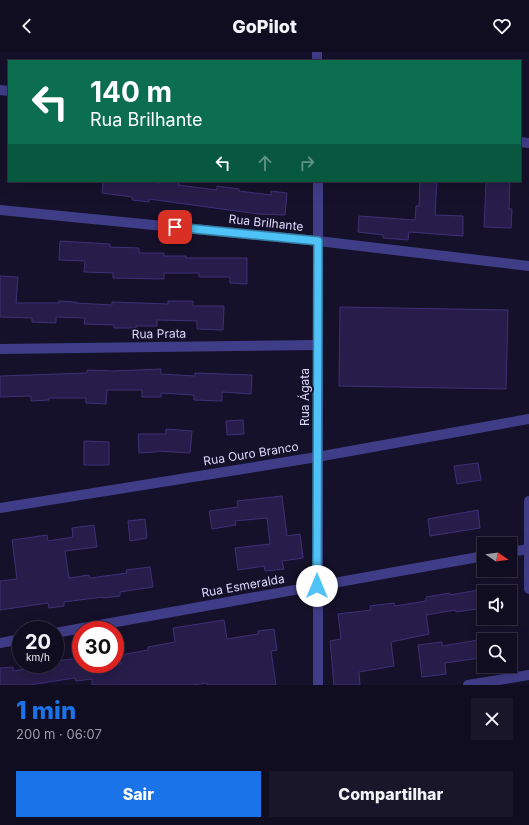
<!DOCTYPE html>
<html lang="pt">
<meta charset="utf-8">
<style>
:root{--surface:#100d20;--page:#191629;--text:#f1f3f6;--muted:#9c9ca5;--line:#302d3e;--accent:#1a73e8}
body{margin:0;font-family:Inter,sans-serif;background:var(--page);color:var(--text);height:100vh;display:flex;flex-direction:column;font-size:15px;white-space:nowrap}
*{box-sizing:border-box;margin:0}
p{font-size:13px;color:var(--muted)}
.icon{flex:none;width:22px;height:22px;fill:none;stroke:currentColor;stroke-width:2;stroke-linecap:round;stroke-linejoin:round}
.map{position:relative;height:633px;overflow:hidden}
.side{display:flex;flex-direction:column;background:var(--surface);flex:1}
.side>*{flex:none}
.top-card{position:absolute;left:8px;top:8px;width:513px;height:122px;border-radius:0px;box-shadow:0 4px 16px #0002,0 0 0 1px var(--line);background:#0b6e4f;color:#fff;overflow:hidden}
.needle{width:26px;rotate:103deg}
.controls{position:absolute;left:477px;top:485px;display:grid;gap:8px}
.controls a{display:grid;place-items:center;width:40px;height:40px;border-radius:0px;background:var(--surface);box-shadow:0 4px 16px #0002,0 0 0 1px var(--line);font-size:20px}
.speed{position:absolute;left:12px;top:569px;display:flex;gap:8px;font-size:20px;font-weight:700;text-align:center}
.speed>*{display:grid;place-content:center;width:52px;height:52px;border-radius:50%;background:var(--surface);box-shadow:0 4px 16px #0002,0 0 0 1px var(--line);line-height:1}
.speed small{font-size:10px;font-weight:400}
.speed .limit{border:6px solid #d22;background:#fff;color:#111}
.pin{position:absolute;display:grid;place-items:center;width:34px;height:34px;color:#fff;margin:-17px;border-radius:8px;box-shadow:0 2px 6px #0006}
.me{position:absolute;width:44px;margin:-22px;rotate:0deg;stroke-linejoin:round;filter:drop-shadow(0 0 3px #0008)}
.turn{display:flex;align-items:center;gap:14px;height:84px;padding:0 16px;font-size:18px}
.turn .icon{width:52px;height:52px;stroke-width:2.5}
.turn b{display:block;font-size:28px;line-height:34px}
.lanes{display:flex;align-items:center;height:38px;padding:0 16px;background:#0003;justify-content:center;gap:20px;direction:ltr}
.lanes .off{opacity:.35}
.round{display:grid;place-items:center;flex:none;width:42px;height:42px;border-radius:0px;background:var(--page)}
.overview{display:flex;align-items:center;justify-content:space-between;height:68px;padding:0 16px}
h1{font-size:24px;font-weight:800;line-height:30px;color:var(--accent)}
.primary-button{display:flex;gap:8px;margin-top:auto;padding:8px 16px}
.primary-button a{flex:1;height:46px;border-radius:0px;background:var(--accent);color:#fff;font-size:16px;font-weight:800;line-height:46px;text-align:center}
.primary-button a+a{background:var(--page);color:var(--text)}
header{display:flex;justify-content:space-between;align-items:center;height:52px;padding:0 16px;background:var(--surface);font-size:18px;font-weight:800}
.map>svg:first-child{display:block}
</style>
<header><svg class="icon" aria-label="back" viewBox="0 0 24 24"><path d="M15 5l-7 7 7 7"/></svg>GoPilot<svg class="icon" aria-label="heart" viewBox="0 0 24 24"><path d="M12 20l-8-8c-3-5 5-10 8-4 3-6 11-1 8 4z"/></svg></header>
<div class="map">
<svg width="529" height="633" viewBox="0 0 529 633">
<rect width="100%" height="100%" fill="#15112a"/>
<g fill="#271d4a" stroke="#3e3076">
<polygon points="103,129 146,129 160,131 161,129 179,129 178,133 217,138 217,134 239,137 239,139 271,143 271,139 287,141 285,163 258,162 149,147 149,150 132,148 132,145 102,141"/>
<polygon points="420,129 437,129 435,163 463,164 463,184 409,180 408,188 383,186 383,183 358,180 359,164 415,168 416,154 419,154"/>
<polygon points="486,129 510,130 509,157 512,157 511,176 484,175"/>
<polygon points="60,189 110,192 110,195 139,196 139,201 164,201 164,204 186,204 186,206 247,206 247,232 230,231 230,225 199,225 199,221 164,221 164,227 113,226 113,221 84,220 85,209 59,208"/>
<polygon points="0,224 18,225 16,251 59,251 59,249 76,250 76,251 112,253 112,250 168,252 168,249 193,249 193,254 224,254 223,278 197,277 197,269 157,268 157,274 136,274 136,276 114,276 114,273 84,272 85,266 56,265 56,271 32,270 32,266 0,265"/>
<polygon points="340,255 508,258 506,337 339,334"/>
<polygon points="161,317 161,322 195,324 195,321 252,323 251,342 222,340 222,349 194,348 194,343 161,341 161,345 142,345 142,338 107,338 106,352 86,351 86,346 49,346 49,348 31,349 31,344 0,345 0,324 87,321 87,318 113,319"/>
<polygon points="243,368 244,382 227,383 226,369"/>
<polygon points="166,377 192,379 190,401 156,399 156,400 139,401 138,382 166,382"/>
<polygon points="84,389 109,390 109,413 84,413"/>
<polygon points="478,411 481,428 457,432 454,414"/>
<polygon points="282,444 287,484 300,482 303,506 282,509 284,517 265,519 264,514 238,518 235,496 270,492 267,466 235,469 236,473 212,477 209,459 238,455 237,449"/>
<polygon points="478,458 480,476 430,484 428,467"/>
<polygon points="145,467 147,486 130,489 128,469"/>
<polygon points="94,473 97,495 65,499 69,526 89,523 90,526 127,521 126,518 150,515 153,535 120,540 120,544 103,546 103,545 64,550 64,554 49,556 48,551 0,558 0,529 17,527 12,488 47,483 48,489 73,485 72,476"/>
<polygon points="484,537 484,556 456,560 455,558 426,563 429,582 391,590 394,614 359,620 360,633 334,633 330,589 341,587 338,562 371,558 370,554 394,551 395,554 426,549 426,545 450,541 450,543"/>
<polygon points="224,568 227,587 258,582 258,579 274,577 277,598 271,599 276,633 207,633 207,631 193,633 92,633 92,627 76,629 75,626 29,633 0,633 0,616 13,615 13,619 44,614 44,612 55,612 55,609 81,606 81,612 121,612 120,603 148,598 148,595 175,590 173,576"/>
<polygon points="484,587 484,603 480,603 480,606 445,611 446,622 422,625 418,593 442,590 442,594"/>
</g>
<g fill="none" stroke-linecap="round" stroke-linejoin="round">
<g stroke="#403d88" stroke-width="10">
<polyline points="317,0 317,9"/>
<polyline points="0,38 9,39"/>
<polyline points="520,90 529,91"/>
<polyline points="318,129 318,633"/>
<polyline points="0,158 318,189 529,214"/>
<polyline points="0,297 318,293"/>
<polyline points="529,449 529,537"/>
<polyline points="0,456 317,405 529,367"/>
<polyline points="510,500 529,497"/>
<polyline points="55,581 484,504"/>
<polyline points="0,591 21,587"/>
<polyline points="468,633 529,623"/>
</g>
</g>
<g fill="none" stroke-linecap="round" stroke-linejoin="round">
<defs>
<polyline id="route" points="175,175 318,189 317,534"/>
</defs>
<use href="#route" stroke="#337fa1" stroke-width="10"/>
<use href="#route" stroke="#4fc3f7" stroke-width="7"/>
</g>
<g text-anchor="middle" stroke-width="4" stroke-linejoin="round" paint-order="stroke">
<g font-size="12" fill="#dedafe" stroke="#15112a">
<text transform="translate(266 171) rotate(6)" y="4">Rua Brilhante</text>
<text transform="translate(159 282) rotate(-1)" y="4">Rua Prata</text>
<text transform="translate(305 345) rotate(-90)" y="4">Rua Ágata</text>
<text transform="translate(251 402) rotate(-9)" y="4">Rua Ouro Branco</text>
<text transform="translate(243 534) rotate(-10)" y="4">Rua Esmeralda</text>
</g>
</g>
</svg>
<div class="controls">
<a><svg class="needle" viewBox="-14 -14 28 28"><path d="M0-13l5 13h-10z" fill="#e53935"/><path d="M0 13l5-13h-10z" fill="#9c9ca5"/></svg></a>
<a><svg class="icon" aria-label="sound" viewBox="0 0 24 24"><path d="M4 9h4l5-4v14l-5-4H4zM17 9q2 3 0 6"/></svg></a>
<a><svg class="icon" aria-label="search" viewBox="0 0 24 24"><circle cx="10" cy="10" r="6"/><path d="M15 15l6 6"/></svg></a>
</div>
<div class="speed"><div>20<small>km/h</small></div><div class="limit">30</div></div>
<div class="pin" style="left:175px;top:175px;background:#d93025"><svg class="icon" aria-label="arrive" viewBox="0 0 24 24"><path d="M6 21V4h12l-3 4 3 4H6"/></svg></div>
<svg class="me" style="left:317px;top:534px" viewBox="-20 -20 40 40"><circle r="19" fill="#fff"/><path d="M0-13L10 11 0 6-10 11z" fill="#4fc3f7"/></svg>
<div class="top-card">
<div class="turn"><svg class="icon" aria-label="left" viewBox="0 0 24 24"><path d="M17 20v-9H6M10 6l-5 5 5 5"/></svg><div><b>140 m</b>Rua Brilhante</div></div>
<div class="lanes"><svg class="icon" aria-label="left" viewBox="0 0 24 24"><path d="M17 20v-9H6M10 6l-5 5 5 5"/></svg><svg class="icon off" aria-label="ahead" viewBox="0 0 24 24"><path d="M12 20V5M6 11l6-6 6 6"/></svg><svg class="icon off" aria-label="right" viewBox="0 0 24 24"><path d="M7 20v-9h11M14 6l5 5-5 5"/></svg></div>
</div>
</div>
<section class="side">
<div class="overview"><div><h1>1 min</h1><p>200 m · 06:07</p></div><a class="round"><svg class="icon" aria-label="close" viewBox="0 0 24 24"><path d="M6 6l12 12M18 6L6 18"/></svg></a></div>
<div class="primary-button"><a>Sair</a><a>Compartilhar</a></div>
</section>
